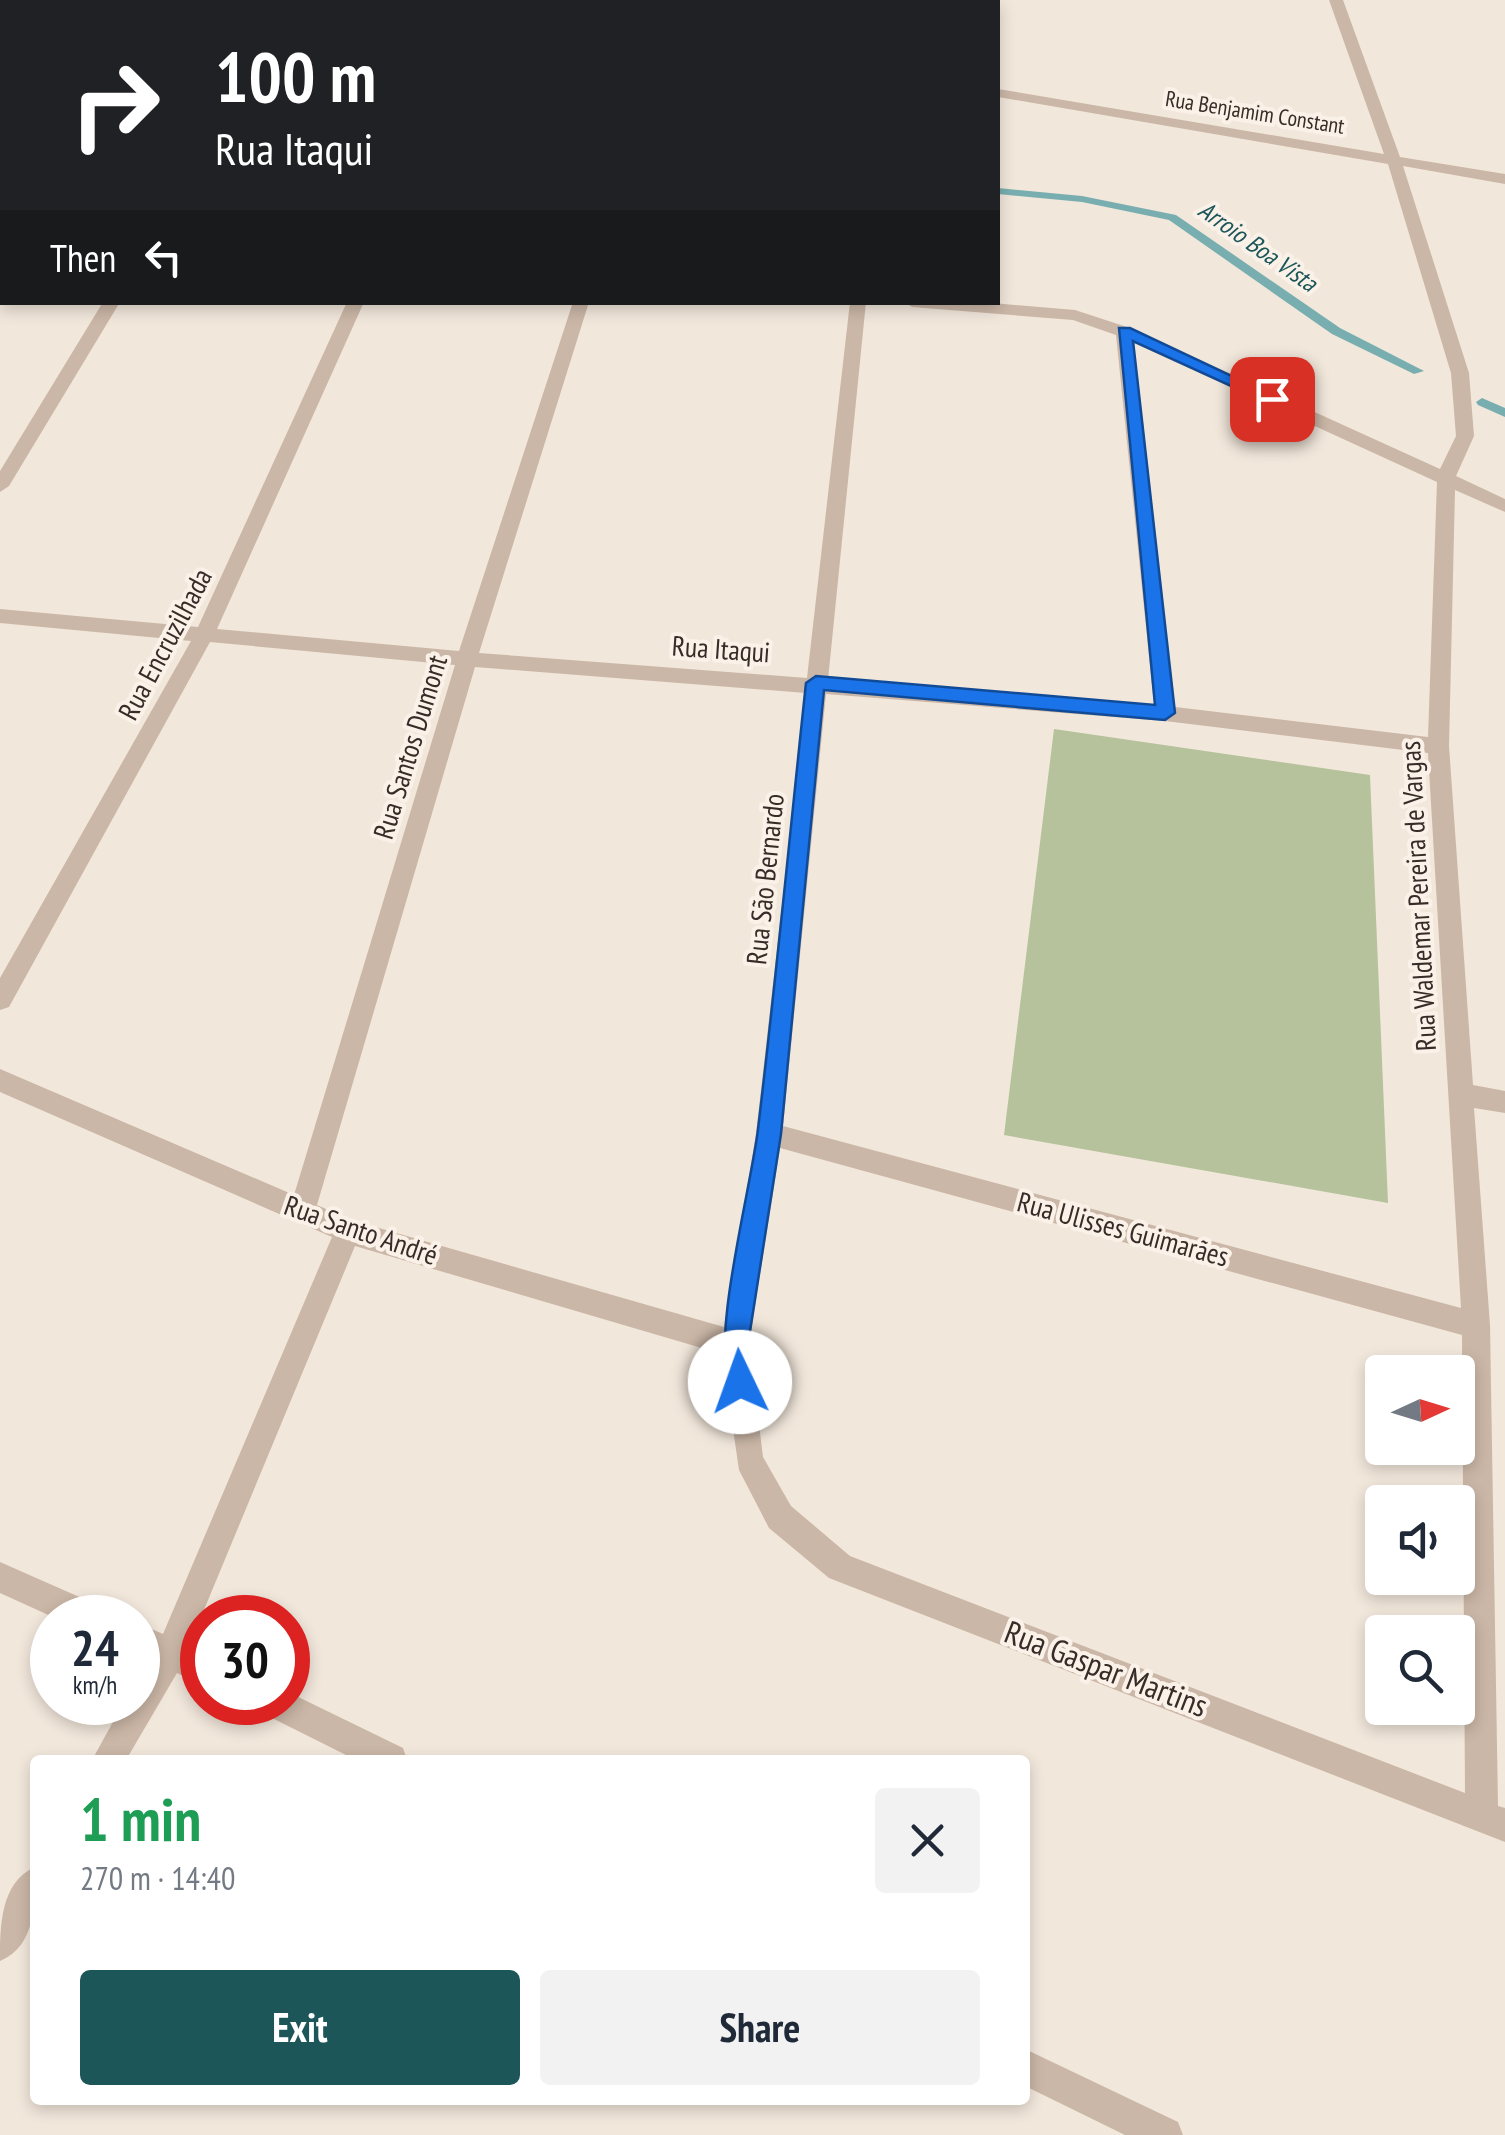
<!DOCTYPE html>
<meta charset="utf-8">
<style>
:root{--surface:#fff;--page:#f2f2f3;--text:#1f2937;--muted:#747a83;--accent:#1c5659}
body{margin:0;font-family:"PT Sans Narrow",sans-serif;background:var(--page);color:var(--text);height:100vh;display:flex;flex-direction:column;font-size:38px;white-space:nowrap}
*{box-sizing:border-box;margin:0}
p{font-size:32px;color:var(--muted)}
.icon{flex:none;width:55px;height:55px;fill:none;stroke:currentColor;stroke-width:2;stroke-linecap:round;stroke-linejoin:round}
.map{position:relative;flex:1;overflow:hidden}
.panel{position:absolute;left:30px;top:1755px;width:1000px;height:350px;display:flex;flex-direction:column;background:var(--surface);border-radius:10px;box-shadow:0 5px 15px #0003}
.panel>*{flex:none}
.hud{position:absolute;left:0px;top:0px;width:1000px;height:305px;box-shadow:0 5px 15px #0003;background:#202124;color:#fff;overflow:hidden}
.needle{width:65px;rotate:86deg}
.fabs{position:absolute;left:1365px;top:1355px;display:grid;gap:20px}
.fabs a{display:grid;place-items:center;width:110px;height:110px;border-radius:10px;background:var(--surface);box-shadow:0 5px 15px #0003;font-size:50px}
.speed{position:absolute;left:30px;top:1595px;display:flex;gap:20px;font-size:50px;font-weight:700;text-align:center}
.speed>*{display:grid;place-content:center;width:130px;height:130px;border-radius:50%;background:var(--surface);box-shadow:0 5px 15px #0003;line-height:1}
.speed small{font-size:25px;font-weight:400}
.speed .limit{border:15px solid #d22;background:#fff;color:#111}
.pin{position:absolute;display:grid;place-items:center;width:85px;height:85px;color:#fff;margin:-42px;border-radius:20px;box-shadow:0 5px 15px #0006}
.me{position:absolute;width:110px;margin:-55px;rotate:357deg;stroke-linejoin:round;filter:drop-shadow(0 0 8px #0008)}
.turn{display:flex;align-items:center;gap:35px;height:210px;padding:0 50px;font-size:45px}
.turn .icon{width:130px;height:130px;stroke-width:2.5}
.turn b{display:block;font-size:70px;line-height:85px}
.then{display:flex;align-items:center;height:95px;padding:0 50px;background:#0003;gap:20px;font-size:38px}
.round{display:grid;place-items:center;flex:none;width:105px;height:105px;border-radius:10px;background:var(--page)}
.overview{display:flex;align-items:center;justify-content:space-between;height:170px;padding:0 50px}
h1{font-size:60px;font-weight:700;line-height:75px;color:#1e9e55}
.primary-button{display:flex;gap:20px;margin-top:auto;padding:20px 50px}
.primary-button a{flex:1;height:115px;border-radius:10px;background:var(--accent);color:#fff;font-size:40px;font-weight:700;line-height:115px;text-align:center}
.primary-button a+a{background:var(--page);color:var(--text)}
.map>svg:first-child{display:block}
</style>
<div class="map">
<svg width="1505" height="2135" viewBox="0 0 1505 2135">
<rect width="100%" height="100%" fill="#f2e7db"/>
<polygon fill="#b5c29b" points="1054,729 1370,775 1388,1203 1004,1135"/>
<g fill="none" stroke-linecap="round" stroke-linejoin="round">
<g fill="#79aeb0" fill-rule="evenodd">
<rect x="0" y="18" width="2" height="6"/>
<polygon points="998,188 1082,196 1176,215 1340,328 1424,371 1414,374 1332,334 1169,220 1082,202 998,194"/>
<polygon points="1482,398 1505,408 1505,417 1478,405 1476,402"/>
</g>
<g fill="#cbb7a7" fill-rule="evenodd">
<polygon points="394,0 424,0 426,2 396,2"/>
<path d="M 1329,0 L 1343,0 L 1400,157 L 1505,174 L 1505,184 L 1403,166 L 1469,373 L 1474,436 L 1456,476 L 1505,499 L 1505,512 L 1455,490 L 1449,746 L 1473,1085 L 1505,1091 L 1505,1113 L 1474,1108 L 1490,1325 L 1498,1806 L 1505,1808 L 1505,1842 L 829,1578 L 769,1528 L 739,1470 L 722,1354 L 355,1246 L 189,1646 L 202,1653 L 202,1685 L 177,1673 L 126,1760 L 92,1760 L 124,1702 L 138,1702 L 138,1679 L 149,1660 L 138,1654 L 138,1623 L 163,1634 L 332,1237 L 0,1092 L 0,1069 L 294,1195 L 455,665 L 210,642 L 9,1007 L 0,1010 L 0,978 L 191,641 L 0,623 L 0,609 L 198,627 L 347,302 L 364,302 L 217,629 L 459,651 L 573,302 L 589,302 L 479,653 L 807,678 L 850,302 L 866,302 L 828,680 L 1154,705 L 1116,335 L 1073,320 L 912,307 L 904,302 L 981,302 L 1075,310 L 1130,328 L 1440,469 L 1456,436 L 1451,373 L 1388,164 L 998,97 L 998,89 L 1384,154 ZM 1134,343 L 1437,482 L 1428,737 L 1175,707 ZM 475,667 L 806,693 L 756,1134 L 724,1327 L 351,1220 L 317,1205 ZM 826,694 L 1165,721 L 1428,753 L 1461,1308 L 783,1126 ZM 780,1148 L 1462,1335 L 1465,1793 L 850,1556 L 791,1506 L 763,1457 L 749,1344 Z"/>
<rect x="0" y="248" width="2" height="10"/>
<polygon points="103,302 120,302 9,486 0,492 0,471"/>
<polygon points="0,1562 102,1607 106,1618 55,1618 0,1593"/>
<polygon points="288,1692 403,1748 407,1760 356,1760 262,1713 257,1702 288,1702"/>
<path d="M 35,1867 C 35,1900 37,1946 0,1961 C 0,1928 0,1882 35,1867 Z"/>
<polygon points="1025,2049 1178,2122 1183,2135 1125,2135 1025,2086"/>
</g>
</g>
<path fill="#1a73e8" stroke="#114b97" stroke-width="2.5" d="M 1119,328 L 1130,328 L 1280,399 L 1266,402 L 1133,341 L 1175,713 L 1165,720 L 824,690 L 781,1134 L 748,1344 L 753,1382 L 749,1391 L 740,1395 L 731,1391 C 709,1341 751,1190 758,1129 C 776,981 790,832 806,683 L 816,676 L 1155,705 Z"/>
<g text-anchor="middle" stroke-width="8" stroke-linejoin="round" paint-order="stroke">
<g font-size="22" fill="#372c28" stroke="#faf1e8">
<text transform="translate(1255 112) rotate(9)" y="8">Rua Benjamim Constant</text>
</g>
<g font-size="25" font-style="italic" fill="#1c5659" stroke="#faf1e8">
<text transform="translate(1258 246) rotate(35)" y="9">Arroio Boa Vista</text>
</g>
<g font-size="28" fill="#372c28" stroke="#faf1e8">
<text transform="translate(165 644) rotate(-62)" y="10">Rua Encruzilhada</text>
<text transform="translate(721 649) rotate(4)" y="10">Rua Itaqui</text>
<text transform="translate(410 747) rotate(-73)" y="10">Rua Santos Dumont</text>
<text transform="translate(765 879) rotate(-84)" y="10">Rua São Bernardo</text>
<text transform="translate(1418 896) rotate(-93)" y="10">Rua Waldemar Pereira de Vargas</text>
<text transform="translate(1123 1229) rotate(15)" y="10">Rua Ulisses Guimarães</text>
<text transform="translate(361 1230) rotate(19)" y="10">Rua Santo André</text>
</g>
<g font-size="32" fill="#372c28" stroke="#faf1e8">
<text transform="translate(1106 1669) rotate(21)" y="11">Rua Gaspar Martins</text>
</g>
</g>
</svg>
<div class="fabs">
<a><svg class="needle" viewBox="-14 -14 28 28"><path d="M0-13l5 13h-10z" fill="#e53935"/><path d="M0 13l5-13h-10z" fill="#747a83"/></svg></a>
<a><svg class="icon" aria-label="sound" viewBox="0 0 24 24"><path d="M4 9h4l5-4v14l-5-4H4zM17 9q2 3 0 6"/></svg></a>
<a><svg class="icon" aria-label="search" viewBox="0 0 24 24"><circle cx="10" cy="10" r="6"/><path d="M15 15l6 6"/></svg></a>
</div>
<div class="speed"><div>24<small>km/h</small></div><div class="limit">30</div></div>
<div class="pin" style="left:1272px;top:399px;background:#d93025"><svg class="icon" aria-label="arrive" viewBox="0 0 24 24"><path d="M6 21V4h12l-3 4 3 4H6"/></svg></div>
<svg class="me" style="left:740px;top:1382px" viewBox="-20 -20 40 40"><circle r="19" fill="#fff"/><path d="M0-13L10 11 0 6-10 11z" fill="#1a73e8"/></svg>
<div class="hud">
<div class="turn"><svg class="icon" aria-label="right" viewBox="0 0 24 24"><path d="M7 20v-9h11M14 6l5 5-5 5"/></svg><div><b>100 m</b>Rua Itaqui</div></div>
<div class="then">Then<svg class="icon" aria-label="left" viewBox="0 0 24 24"><path d="M17 20v-9H6M10 6l-5 5 5 5"/></svg></div>
</div>
<section class="panel">
<div class="overview"><div><h1>1 min</h1><p>270 m · 14:40</p></div><a class="round"><svg class="icon" aria-label="close" viewBox="0 0 24 24"><path d="M6 6l12 12M18 6L6 18"/></svg></a></div>
<div class="primary-button"><a>Exit</a><a>Share</a></div>
</section>
</div>
